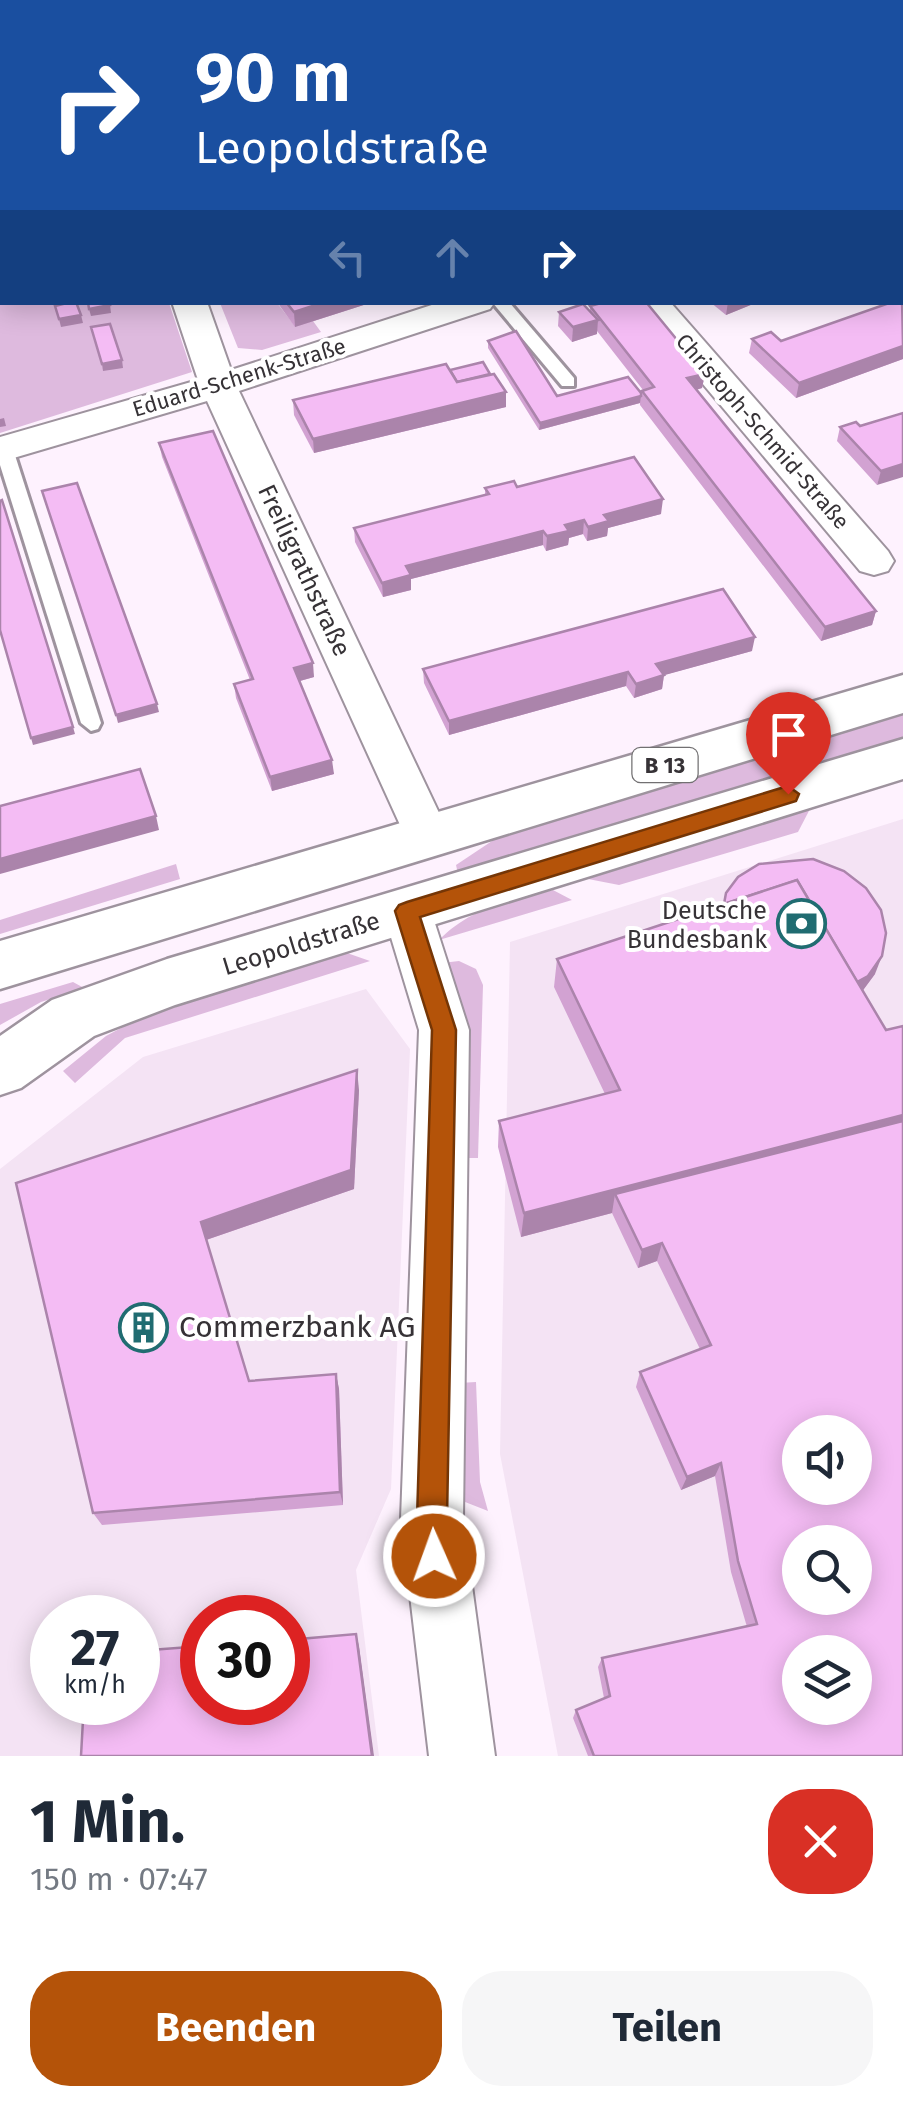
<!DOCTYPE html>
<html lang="de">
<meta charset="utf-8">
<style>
:root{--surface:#fff;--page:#f6f6f7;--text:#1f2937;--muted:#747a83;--accent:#b45309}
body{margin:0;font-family:"Fira Sans",sans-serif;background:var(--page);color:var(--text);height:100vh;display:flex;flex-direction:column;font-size:38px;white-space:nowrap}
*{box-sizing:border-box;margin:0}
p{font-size:32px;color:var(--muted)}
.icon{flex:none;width:55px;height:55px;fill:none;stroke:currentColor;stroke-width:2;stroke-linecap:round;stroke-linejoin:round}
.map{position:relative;height:1756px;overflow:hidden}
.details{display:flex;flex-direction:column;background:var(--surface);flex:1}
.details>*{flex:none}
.top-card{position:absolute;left:0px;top:0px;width:905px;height:305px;box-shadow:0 5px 25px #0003;background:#1a4fa0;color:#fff;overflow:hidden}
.buttons{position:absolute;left:782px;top:1415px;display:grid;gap:20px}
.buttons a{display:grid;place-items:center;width:90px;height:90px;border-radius:50%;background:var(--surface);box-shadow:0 5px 25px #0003;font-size:50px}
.speed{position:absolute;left:30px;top:1595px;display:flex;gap:20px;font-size:50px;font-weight:700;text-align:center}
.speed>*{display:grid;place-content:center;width:130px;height:130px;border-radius:50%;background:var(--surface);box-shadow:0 5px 25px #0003;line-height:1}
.speed small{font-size:25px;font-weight:400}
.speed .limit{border:15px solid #d22;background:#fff;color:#111}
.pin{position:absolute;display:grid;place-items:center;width:85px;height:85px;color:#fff;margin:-102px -42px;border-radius:50% 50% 50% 0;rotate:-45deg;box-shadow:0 0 10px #0007}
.pin .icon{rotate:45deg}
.me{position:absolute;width:110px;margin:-55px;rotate:358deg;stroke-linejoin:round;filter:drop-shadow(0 0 8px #0008)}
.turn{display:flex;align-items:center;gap:35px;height:210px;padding:0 30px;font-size:45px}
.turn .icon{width:130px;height:130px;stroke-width:2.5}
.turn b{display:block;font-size:70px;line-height:85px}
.lanes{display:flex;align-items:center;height:95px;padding:0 30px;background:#0003;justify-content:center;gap:50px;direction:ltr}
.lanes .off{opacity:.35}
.round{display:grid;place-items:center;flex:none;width:105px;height:105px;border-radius:40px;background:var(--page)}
.summary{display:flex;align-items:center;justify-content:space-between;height:170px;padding:0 30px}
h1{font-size:60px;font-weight:700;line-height:75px}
.button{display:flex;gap:20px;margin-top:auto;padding:20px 30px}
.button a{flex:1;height:115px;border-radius:40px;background:var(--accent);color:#fff;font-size:40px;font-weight:700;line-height:115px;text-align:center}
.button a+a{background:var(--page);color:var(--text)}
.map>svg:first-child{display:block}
</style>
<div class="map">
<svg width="903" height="1756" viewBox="0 0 903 1756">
<rect width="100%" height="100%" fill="#fef2fe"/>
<g fill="#f4e3f4" fill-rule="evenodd">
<path d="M 903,819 L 903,1756 L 558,1756 L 500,1454 L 510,942 ZM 800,1432 L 855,1432 L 855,1488 L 800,1488 ZM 800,1542 L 855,1542 L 855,1598 L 800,1598 ZM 800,1652 L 855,1652 L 855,1708 L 800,1708 Z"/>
<path d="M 366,989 L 410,1049 L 391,1489 L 356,1570 L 379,1756 L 0,1756 L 0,1169 L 143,1057 ZM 52,1618 L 138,1618 L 138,1702 L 52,1702 ZM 202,1618 L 288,1618 L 288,1702 L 202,1702 Z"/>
</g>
<g fill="#debade">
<polygon points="0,176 2,302 169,303 192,372 0,433"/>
<polygon points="220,303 277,303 295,326 313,321 321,332 262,350 238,348"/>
<polygon points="903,714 903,738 458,874 456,865 501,835"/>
<polygon points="811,807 798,832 619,885 583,878"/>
<polygon points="176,864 180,879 0,934 0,920"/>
<path d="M 553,890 L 572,900 L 439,940 C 471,907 510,901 553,890 Z"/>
<polygon points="347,953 370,961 125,1038 75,1083 63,1071 106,1036 151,1012"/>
<polygon points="459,961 476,969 483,985 478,1158 459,1158 442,963"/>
<polygon points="73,982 84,988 41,1002 0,1025 0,1004"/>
<polygon points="476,1382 480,1482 488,1511 460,1500 459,1383"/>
</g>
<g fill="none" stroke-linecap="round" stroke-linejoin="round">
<defs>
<g id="service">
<rect x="902" y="41" width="1" height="8"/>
<polygon points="492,302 509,302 574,378 574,386 562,386"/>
<polygon points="0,444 10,445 13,449 101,723 98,729 91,731 81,723 0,465"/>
</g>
<g id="minor">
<polygon points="70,0 98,0 99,2 71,2"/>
<polygon points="410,0 439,0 440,2 412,2"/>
<rect x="902" y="139" width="1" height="18"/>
<polygon points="172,302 207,302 231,370 441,302 495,302 490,309 239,391 450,836 443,849 427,854 411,849 207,401 0,462 0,437 198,380"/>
<polygon points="634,302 670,302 888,551 894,561 888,571 874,575 860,571"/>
<polygon points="407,891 424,897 431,911 469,1030 463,1519 495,1756 429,1756 401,1519 419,1030 383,911 390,897"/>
</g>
<g id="primary">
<polygon points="903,675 903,713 0,989 0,941"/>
<polygon points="903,739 903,779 175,1005 94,1036 21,1088 0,1095 0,1036 52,1000 167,959"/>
</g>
</defs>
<use href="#service" stroke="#9e939e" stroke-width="6"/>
<use href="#minor" stroke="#9e939e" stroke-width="4"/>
<use href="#primary" stroke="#9e939e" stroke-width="5"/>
<use href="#service" fill="#fff" fill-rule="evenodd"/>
<use href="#minor" fill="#fff" fill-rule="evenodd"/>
<use href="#primary" fill="#fff" fill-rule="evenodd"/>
</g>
<g fill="#d2a2d2">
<polygon points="795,0 903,0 902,34 902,2 796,2"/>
<polygon points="903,299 903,359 796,398 749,353 752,339 781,341"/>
<polygon points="277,302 373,302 295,327"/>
<polygon points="710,302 758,302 726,315"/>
<polygon points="590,306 705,374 702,388 696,390 876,611 872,625 821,641 640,405 640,403 539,430 488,348 488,341 557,396 641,393 643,390 597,331 597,334 572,342 558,326 559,312 590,311"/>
<polygon points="450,370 490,374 506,392 506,407 314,453 294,415 293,400"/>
<polygon points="903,413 877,485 837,441 840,427 860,426"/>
<polygon points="159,443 314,677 300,681 334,774 272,791 236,698 234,684 250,680 162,457"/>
<polygon points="517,487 661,514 608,528 607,536 587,541 583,534 569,538 568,545 546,551 543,545 411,579 411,590 383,597 355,542 354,528 485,495 485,488"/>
<polygon points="752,651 664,675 662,689 634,698 626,686 449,735 424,683 423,669"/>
<polygon points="557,959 875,974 863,990 903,1756 588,1756 573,1718 576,1710 604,1698 598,1667 602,1658 747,1627 731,1572 715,1476 681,1490 636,1387 640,1372 700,1349 657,1261 638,1268 612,1213 521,1237 498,1147 499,1121 605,1094 554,987"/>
<polygon points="359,1090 354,1189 206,1240 249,1381 336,1374 339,1389 343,1505 102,1525 93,1513 16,1183"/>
</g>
<g fill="#ab84ab">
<polygon points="198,0 235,0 212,2 198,2"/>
<polygon points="506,0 604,0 580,2 506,2"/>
<polygon points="2,44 2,59 0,59 0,45"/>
<polygon points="325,302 373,302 295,327 294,312"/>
<polygon points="728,302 758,302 726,315"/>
<polygon points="110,305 111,313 91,316 89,309"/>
<polygon points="81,315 83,323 61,327 59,319"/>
<polygon points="598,320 597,334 572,342 573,327"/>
<polygon points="903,346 903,359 796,398 799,383"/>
<polygon points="122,360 123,368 103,371 102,364"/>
<polygon points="705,374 702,388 685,393 687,378"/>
<polygon points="506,392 506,407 314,453 313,439"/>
<polygon points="641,396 640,403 539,430 540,423"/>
<polygon points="4,418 6,426 0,427 0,419"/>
<polygon points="903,464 903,477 877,485 881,471"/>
<polygon points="663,499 661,514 608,528 607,536 587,541 588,527 604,515"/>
<polygon points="584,520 583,534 569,538 568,545 546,551 547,536 565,525"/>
<polygon points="543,531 543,545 411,579 411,590 383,597 382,583 406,566"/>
<polygon points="876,611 872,625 821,641 825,627"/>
<polygon points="755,637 752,651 654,678 656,664"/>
<polygon points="313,663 314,677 296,682 294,668"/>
<polygon points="628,672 626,686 449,735 449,721"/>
<polygon points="664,675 662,689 634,698 636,684"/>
<polygon points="157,704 159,712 118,723 116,715"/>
<polygon points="73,727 75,734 33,745 31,738"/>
<polygon points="332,760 334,774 272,791 270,777"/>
<polygon points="156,816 159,830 0,874 0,859"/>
<polygon points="882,956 875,974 861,993 850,986"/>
<polygon points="357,1070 359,1090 354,1189 206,1240 201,1222"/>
<polygon points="903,1115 903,1138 615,1194 612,1213 521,1237 524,1213"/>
<polygon points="662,1243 657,1261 638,1268 642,1250"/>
<polygon points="336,1374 339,1389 343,1505 340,1492"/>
<polygon points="721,1463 715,1476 681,1490 687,1477"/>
<polygon points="356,1634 359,1646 374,1756 372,1756"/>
</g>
<g fill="#f4bcf4" stroke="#ab84ab" stroke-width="2.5" fill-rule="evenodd">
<polygon points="0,0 40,0 41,2 2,2 2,44 0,45"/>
<polygon points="130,0 169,0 170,2 131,2"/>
<polygon points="347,0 382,0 384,2 348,2"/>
<polygon points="810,0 903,0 903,12 902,2 811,2"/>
<polygon points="902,299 903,346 799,383 752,339 771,332 781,341 892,302 902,302"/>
<polygon points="71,302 76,302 81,315 59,319 55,306"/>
<polygon points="88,302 109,302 110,305 89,309"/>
<polygon points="286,302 325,302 294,312"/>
<polygon points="605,302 646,302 705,374 687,378 876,611 825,627 642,391 654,387 590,306"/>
<polygon points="583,304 598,320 573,327 559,312"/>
<polygon points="110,324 122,360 102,364 91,327"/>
<polygon points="516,331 557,396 628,377 641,393 641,396 540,423 488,341"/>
<polygon points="483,362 490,374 457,382 450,370"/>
<polygon points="446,364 457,382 494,374 506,392 313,439 293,400"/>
<polygon points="903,413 903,464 881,471 840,427 856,422 860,426"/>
<polygon points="213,431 313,663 294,668 332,760 270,777 234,684 253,679 159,443"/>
<polygon points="634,457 663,499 604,515 609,521 588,527 584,520 565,525 569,531 547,536 543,531 406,566 411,575 382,583 354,528 489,494 485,488 514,481 517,487"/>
<polygon points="77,483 157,704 116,715 42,491"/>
<polygon points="2,500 73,727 31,738 0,630 0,501"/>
<polygon points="723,589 755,637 656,664 664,675 636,684 628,672 449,721 423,669"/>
<polygon points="140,769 156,816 0,859 0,806"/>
<polygon points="813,859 844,871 866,888 881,910 886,933 882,956 868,976 857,982 797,880 724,904 726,893 738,877 759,864"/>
<polygon points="797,880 886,1030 903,1026 903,1115 524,1213 499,1121 620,1090 557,959"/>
<polygon points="357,1070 351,1170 201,1222 249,1381 336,1374 340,1492 93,1513 16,1183"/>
<path d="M 903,1121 L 903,1756 L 594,1756 L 576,1710 L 610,1696 L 602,1658 L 757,1624 L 738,1561 L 721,1463 L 687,1477 L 640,1372 L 711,1345 L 662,1243 L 642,1250 L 615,1194 ZM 800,1432 L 855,1432 L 855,1488 L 800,1488 ZM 800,1542 L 855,1542 L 855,1598 L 800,1598 ZM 800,1652 L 855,1652 L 855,1708 L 800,1708 Z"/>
<polygon points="356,1634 372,1756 81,1756 84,1702 138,1702 138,1651 202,1646 202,1702 288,1702 288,1640"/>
</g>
<polygon fill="#b45309" stroke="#753606" stroke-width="2.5" points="788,786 799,794 796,801 420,917 456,1030 447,1519 449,1556 445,1567 434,1571 424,1567 417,1519 432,1030 395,911 399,905 407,902"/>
<defs>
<symbol id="bank-ring" viewBox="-11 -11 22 22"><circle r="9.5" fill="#fff" stroke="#206c71" stroke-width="1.5"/><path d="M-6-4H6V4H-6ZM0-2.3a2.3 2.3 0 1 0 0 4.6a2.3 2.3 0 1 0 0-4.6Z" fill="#206c71"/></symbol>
<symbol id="building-ring" viewBox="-11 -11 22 22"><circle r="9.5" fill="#fff" stroke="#206c71" stroke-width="1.5"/><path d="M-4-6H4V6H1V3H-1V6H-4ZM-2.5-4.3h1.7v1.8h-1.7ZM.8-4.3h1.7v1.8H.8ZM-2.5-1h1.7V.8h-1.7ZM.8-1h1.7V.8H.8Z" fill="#206c71"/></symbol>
</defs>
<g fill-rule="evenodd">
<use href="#bank-ring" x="774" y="896" width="55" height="55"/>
<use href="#building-ring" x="116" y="1300" width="55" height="55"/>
</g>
<g text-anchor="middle" stroke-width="8" stroke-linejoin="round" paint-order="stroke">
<g font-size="22" fill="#363236" stroke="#fff">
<text transform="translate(239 377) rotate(-17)" y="8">Eduard-Schenk-Straße</text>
<text transform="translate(763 431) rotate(49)" y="8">Christoph-Schmid-Straße</text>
</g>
<rect fill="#fff" stroke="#727072" stroke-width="2.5" x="632.5" y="748" width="65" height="34" rx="8"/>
<g font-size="22" font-weight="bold" fill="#363236">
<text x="665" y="773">B 13</text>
</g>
<g font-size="25" fill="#363236" stroke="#fff">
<text transform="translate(305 570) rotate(65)" y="9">Freiligrathstraße</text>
<text transform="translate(301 943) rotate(-17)" y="9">Leopoldstraße</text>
</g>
<g font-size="25" fill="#363236" stroke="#fff" text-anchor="end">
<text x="767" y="919">Deutsche<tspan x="767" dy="29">Bundesbank</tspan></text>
</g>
<g font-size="30" fill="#363236" stroke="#fff" text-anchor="start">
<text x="179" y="1337">Commerzbank AG</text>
</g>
</g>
</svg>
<div class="buttons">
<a><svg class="icon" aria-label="sound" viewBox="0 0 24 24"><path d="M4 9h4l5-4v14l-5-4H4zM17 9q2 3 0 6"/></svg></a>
<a><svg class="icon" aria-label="search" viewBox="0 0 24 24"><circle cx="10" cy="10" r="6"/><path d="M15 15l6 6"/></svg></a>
<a><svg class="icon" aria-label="layers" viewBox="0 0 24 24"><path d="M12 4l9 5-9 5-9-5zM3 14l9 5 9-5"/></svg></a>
</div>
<div class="speed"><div>27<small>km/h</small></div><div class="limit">30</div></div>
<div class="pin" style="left:788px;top:794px;background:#d93025"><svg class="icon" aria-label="arrive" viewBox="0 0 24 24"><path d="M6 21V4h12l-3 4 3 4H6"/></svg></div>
<svg class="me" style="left:434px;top:1556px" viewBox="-20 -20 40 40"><circle r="17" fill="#b45309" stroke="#fff" stroke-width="3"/><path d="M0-11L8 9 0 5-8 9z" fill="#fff"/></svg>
<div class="top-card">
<div class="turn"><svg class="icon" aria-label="right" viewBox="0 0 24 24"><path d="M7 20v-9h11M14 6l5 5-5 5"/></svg><div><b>90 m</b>Leopoldstraße</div></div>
<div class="lanes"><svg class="icon off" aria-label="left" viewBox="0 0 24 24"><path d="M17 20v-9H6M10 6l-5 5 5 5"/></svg><svg class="icon off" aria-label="ahead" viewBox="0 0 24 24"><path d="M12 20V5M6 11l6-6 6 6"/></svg><svg class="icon" aria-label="right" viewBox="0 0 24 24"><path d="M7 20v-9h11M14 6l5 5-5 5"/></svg></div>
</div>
</div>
<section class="details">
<div class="summary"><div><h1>1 Min.</h1><p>150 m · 07:47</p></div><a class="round" style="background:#d93025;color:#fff"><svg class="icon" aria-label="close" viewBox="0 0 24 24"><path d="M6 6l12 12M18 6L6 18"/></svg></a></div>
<div class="button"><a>Beenden</a><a>Teilen</a></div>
</section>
